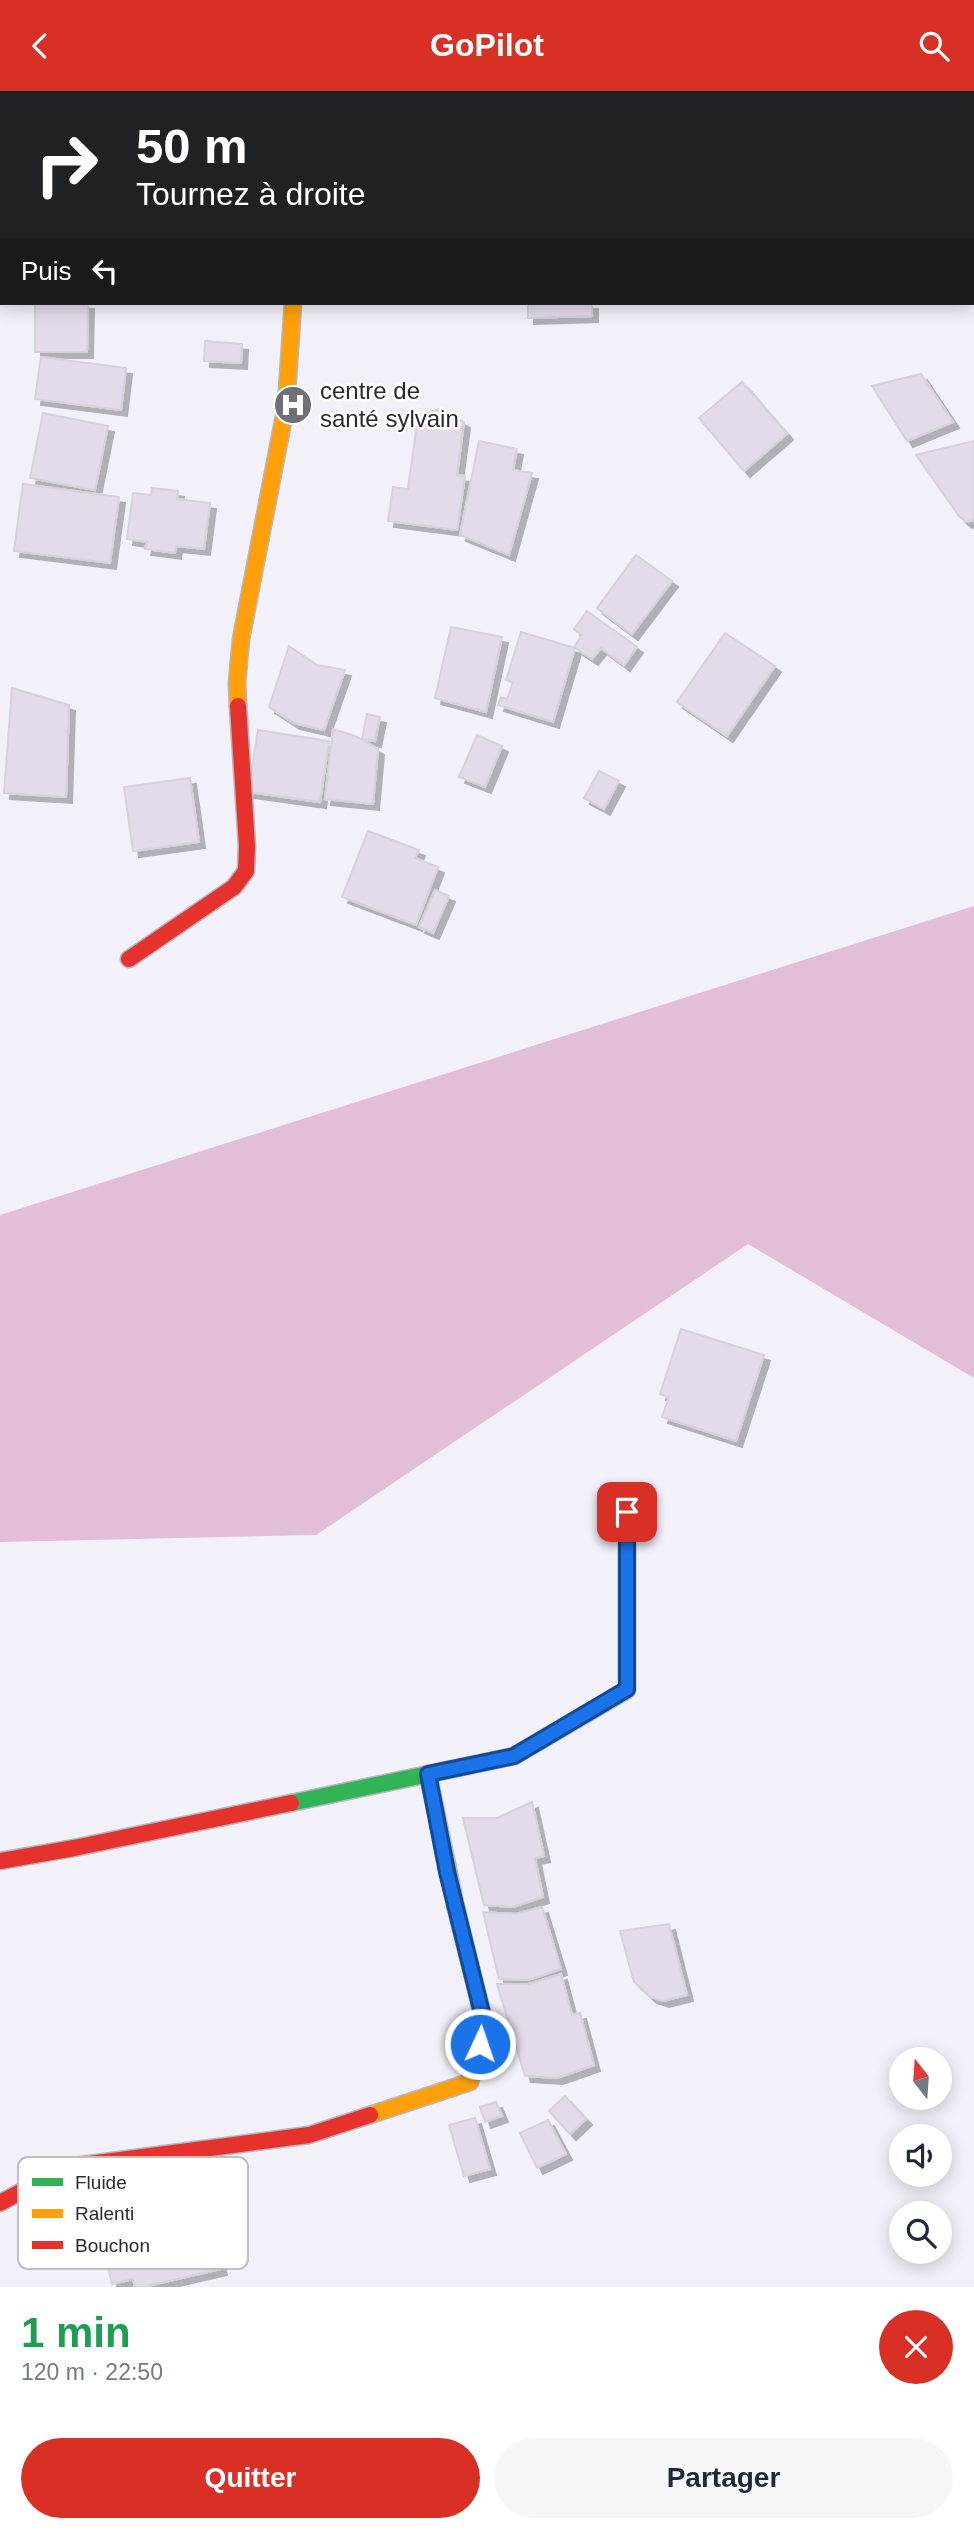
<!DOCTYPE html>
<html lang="fr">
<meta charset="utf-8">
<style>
:root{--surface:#fff;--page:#f6f6f7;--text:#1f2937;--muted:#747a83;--accent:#d93025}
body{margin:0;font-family:Helvetica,sans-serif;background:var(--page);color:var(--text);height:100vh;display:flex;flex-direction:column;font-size:26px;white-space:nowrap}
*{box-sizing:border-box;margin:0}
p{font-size:23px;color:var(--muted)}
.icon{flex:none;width:38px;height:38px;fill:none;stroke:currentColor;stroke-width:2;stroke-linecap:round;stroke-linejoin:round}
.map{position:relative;height:2196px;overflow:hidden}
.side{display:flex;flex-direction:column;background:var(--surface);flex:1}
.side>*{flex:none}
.top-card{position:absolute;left:0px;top:0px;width:975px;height:214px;box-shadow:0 4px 18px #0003;background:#202124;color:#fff;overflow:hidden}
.needle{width:46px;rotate:343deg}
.buttons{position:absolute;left:889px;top:1956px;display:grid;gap:14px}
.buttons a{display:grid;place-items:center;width:63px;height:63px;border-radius:50%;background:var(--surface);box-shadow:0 4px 18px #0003;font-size:35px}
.pin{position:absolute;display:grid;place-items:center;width:60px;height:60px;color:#fff;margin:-30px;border-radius:14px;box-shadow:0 4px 10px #0006}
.me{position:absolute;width:77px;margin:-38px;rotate:3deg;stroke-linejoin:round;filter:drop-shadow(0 0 5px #0008)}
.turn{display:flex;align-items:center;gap:24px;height:147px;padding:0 21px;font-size:32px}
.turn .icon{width:91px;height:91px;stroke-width:2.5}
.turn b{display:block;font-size:49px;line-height:60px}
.then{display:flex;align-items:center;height:66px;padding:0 21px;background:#0003;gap:14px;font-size:26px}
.round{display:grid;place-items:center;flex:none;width:74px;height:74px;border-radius:37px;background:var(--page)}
.head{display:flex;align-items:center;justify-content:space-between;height:119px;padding:0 21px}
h1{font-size:42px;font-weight:600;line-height:52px;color:#1e9e55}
.button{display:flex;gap:14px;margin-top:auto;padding:14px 21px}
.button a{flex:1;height:80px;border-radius:42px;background:var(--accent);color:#fff;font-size:28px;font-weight:600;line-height:80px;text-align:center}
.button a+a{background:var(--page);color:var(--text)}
header{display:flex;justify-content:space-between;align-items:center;height:91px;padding:0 21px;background:var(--accent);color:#fff;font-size:32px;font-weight:600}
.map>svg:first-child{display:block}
</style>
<header><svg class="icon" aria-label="back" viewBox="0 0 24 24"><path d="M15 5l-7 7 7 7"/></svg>GoPilot<svg class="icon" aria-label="search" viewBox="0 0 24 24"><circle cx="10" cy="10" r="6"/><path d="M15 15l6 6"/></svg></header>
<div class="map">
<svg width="974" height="2196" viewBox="0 0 974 2196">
<defs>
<filter id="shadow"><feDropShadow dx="6" dy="6" stdDeviation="0" flood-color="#0004"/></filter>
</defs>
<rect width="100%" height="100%" fill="#f2f0f8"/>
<polygon fill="#e2bed8" points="974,815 974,1287 748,1153 316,1444 0,1451 0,1124"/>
<g fill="#e4dbea" stroke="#d5d2da" stroke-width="2" filter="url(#shadow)">
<polygon points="637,0 725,0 726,2 638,2"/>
<polygon points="973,7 974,7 974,61 973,57"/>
<polygon points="35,212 88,212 87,261 35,261"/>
<polygon points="528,212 592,212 592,225 528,227"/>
<polygon points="205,250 242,253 241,272 204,270"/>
<polygon points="41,266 126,277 121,319 35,308"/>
<polygon points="921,283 953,331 907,350 872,295"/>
<polygon points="742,291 787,343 744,380 699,327"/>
<polygon points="439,318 464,331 457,384 465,385 457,439 388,430 393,396 408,398 418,325"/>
<polygon points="43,322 108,335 95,399 30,387"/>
<polygon points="479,350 517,358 513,379 532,382 509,464 460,444"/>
<polygon points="974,350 974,429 966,431 959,425 916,364"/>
<polygon points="23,393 119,406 110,472 14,460"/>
<polygon points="152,397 178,400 177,408 210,412 204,458 176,455 175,462 145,458 147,451 127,448 133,402 151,404"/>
<polygon points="636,464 672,490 632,543 597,517"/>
<polygon points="587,520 637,556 624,574 601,557 592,568 574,556 582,544 574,538"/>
<polygon points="451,536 502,546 486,621 435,607"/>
<polygon points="521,541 575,557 553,631 498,614 501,606 507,608 513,591 506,589"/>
<polygon points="725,542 775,575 727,645 677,611"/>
<polygon points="289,555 317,574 345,579 324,639 294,632 269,616"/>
<polygon points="12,597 69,614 66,706 4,702"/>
<polygon points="367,623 380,626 375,650 362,648"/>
<polygon points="333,638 355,645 378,658 373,713 325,708"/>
<polygon points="258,639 329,650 320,711 248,701"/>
<polygon points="477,644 502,655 485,696 459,686"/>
<polygon points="599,680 619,690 604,718 584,707"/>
<polygon points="190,687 199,751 133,760 124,696"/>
<polygon points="368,740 419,759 415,767 438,776 416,834 342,806"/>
<polygon points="435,799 449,805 433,842 419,836"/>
<polygon points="681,1238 764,1264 736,1350 662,1326 669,1306 660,1303"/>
<polygon points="532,1711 544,1765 535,1767 543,1806 513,1816 484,1814 463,1727 497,1727"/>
<polygon points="542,1816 561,1878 528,1889 499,1888 483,1821 516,1823"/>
<polygon points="669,1833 687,1904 663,1910 651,1906 634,1891 620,1840"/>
<polygon points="561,1883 572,1924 580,1922 594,1974 557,1987 525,1985 497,1893 529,1893"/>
<polygon points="565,2005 586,2028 570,2043 549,2020"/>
<polygon points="496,2011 502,2025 485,2031 480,2016"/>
<polygon points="475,2027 490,2078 464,2085 449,2034"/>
<polygon points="548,2029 566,2063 537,2077 520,2042"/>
<polygon points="147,2113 149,2125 206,2115 221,2178 143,2196 135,2196 133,2188 112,2193 96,2125"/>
</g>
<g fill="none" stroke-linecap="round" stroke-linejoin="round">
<defs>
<polyline id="street" points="282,0 282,2"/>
<g id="fast">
<polyline points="428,1683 456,1817"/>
<polyline points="291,1712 514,1665 627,1599 627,1421"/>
</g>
<g id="slow">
<polyline points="238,615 237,592 241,548 286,315 293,212"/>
<polyline points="370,2024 470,1991 485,1934 456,1817"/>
</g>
<g id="jam">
<polyline points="129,868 234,796 246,780 247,755 238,615"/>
<polyline points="0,1770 74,1757 291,1712"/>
<polyline points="0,2112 67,2076 309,2044 370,2024"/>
</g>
</defs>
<use href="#street" stroke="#b7b5bd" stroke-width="40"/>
<use href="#fast" stroke="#b7b5bd" stroke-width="19"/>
<use href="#slow" stroke="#b7b5bd" stroke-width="19"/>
<use href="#jam" stroke="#b7b5bd" stroke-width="19"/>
<use href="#street" stroke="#fdfdfe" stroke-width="37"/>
<use href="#fast" stroke="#30b455" stroke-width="16"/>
<use href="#slow" stroke="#ff9f0a" stroke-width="16"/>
<use href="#jam" stroke="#e5322d" stroke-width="16"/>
</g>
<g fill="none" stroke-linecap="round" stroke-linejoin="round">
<defs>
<polyline id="route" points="480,1953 485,1934 447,1781 428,1683 514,1665 627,1598 627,1421"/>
</defs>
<use href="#route" stroke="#114b97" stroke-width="18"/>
<use href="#route" stroke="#1a73e8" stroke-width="12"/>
</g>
<defs>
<symbol id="hospital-disc" viewBox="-11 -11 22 22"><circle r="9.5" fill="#6f6f77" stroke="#fff"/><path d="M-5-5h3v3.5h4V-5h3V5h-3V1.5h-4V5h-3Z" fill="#fff"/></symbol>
</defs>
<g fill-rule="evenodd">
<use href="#hospital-disc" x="271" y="292" width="44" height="44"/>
</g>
<g text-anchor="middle" stroke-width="5" stroke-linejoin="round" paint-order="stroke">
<g font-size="24" fill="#292932" stroke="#fff" text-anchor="start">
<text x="320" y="308">centre de<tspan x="320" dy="28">santé sylvain</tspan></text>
</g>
</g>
<rect x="18" y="2066" width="230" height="112" rx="10" fill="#fff" stroke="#bfbfc2" stroke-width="2"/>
<rect x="32" y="2087" width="31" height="8" fill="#30b455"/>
<rect x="32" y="2118" width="31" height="9" fill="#ff9f0a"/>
<rect x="32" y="2150" width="31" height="8" fill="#e5322d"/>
<g font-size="19" fill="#292932">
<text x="75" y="2098">Fluide</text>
<text x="75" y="2129">Ralenti</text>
<text x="75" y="2161">Bouchon</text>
</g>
</svg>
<div class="buttons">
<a><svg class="needle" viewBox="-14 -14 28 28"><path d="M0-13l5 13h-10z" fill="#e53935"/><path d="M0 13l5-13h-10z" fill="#747a83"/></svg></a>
<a><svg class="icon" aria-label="sound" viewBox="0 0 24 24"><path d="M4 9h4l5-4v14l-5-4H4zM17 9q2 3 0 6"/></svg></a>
<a><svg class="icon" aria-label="search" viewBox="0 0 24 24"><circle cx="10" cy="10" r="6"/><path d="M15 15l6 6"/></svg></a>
</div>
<div class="pin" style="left:627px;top:1421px;background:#d93025"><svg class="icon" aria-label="arrive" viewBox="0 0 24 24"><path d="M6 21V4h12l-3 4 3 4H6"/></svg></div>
<svg class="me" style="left:480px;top:1953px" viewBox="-20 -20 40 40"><circle r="17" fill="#1a73e8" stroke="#fff" stroke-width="3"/><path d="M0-11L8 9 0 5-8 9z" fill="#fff"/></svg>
<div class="top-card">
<div class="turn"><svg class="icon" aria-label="right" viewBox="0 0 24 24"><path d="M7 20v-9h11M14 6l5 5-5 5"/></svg><div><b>50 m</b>Tournez à droite</div></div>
<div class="then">Puis<svg class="icon" aria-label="left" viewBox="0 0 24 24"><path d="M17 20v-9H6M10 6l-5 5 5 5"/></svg></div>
</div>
</div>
<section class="side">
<div class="head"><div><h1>1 min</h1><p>120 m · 22:50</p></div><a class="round" style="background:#d93025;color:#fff"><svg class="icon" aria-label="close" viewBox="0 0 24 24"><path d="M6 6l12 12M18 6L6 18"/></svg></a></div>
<div class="button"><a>Quitter</a><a>Partager</a></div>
</section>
